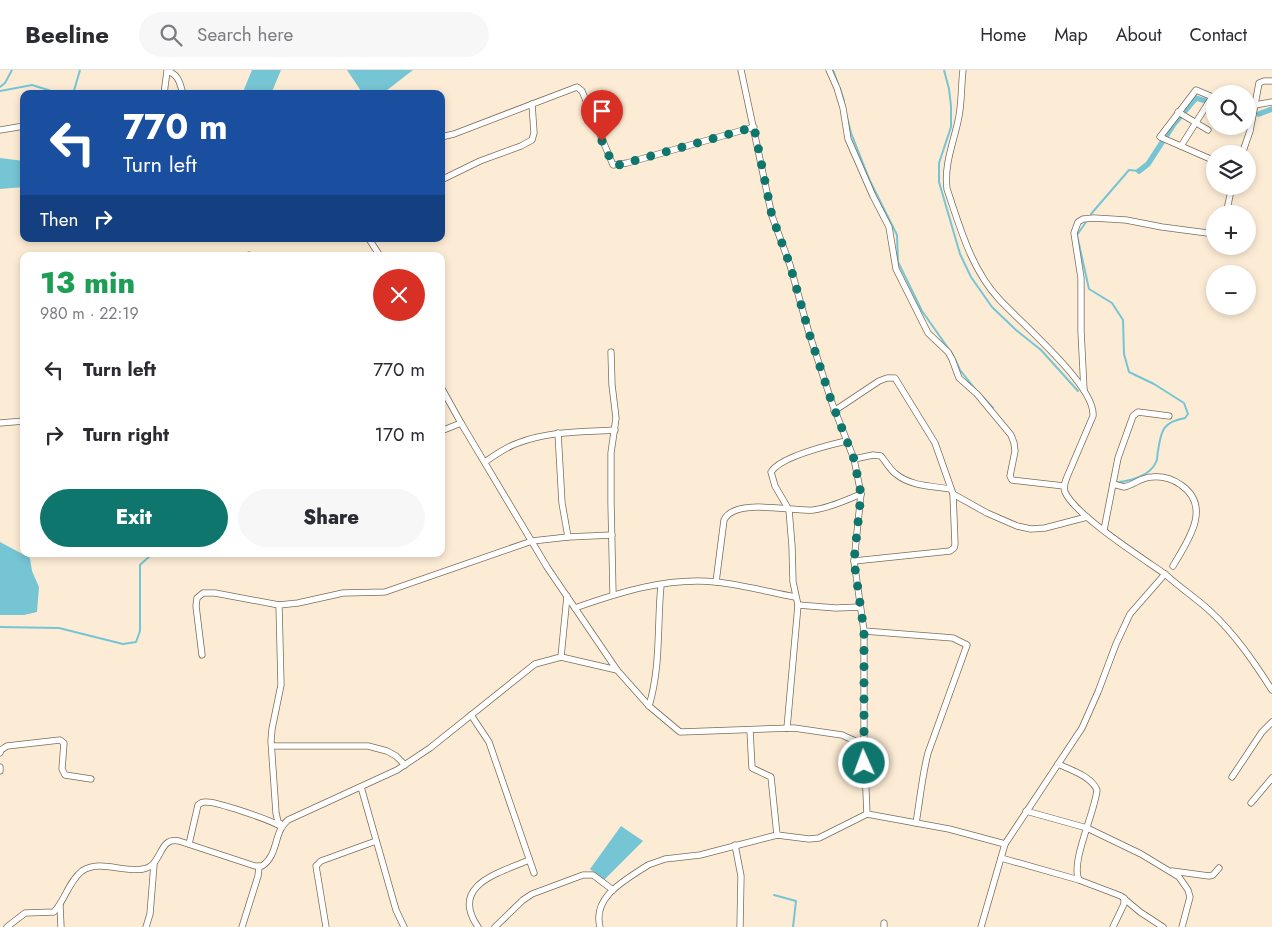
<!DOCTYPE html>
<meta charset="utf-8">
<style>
:root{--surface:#fff;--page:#f7f7f7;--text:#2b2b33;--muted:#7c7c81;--line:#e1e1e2;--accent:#0f766e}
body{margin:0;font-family:Jost,sans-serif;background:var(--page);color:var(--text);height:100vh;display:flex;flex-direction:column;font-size:19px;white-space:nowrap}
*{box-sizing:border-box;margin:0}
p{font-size:16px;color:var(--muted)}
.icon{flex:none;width:28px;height:28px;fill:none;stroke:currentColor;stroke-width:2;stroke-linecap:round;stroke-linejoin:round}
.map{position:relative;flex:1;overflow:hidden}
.panel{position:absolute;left:20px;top:182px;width:425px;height:305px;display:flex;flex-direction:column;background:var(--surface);border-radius:10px;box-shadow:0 2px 8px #0003}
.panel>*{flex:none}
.hud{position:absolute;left:20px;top:20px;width:425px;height:152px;border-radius:10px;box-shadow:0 2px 8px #0003;background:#1a4fa0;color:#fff;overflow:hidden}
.fabs{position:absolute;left:1206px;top:15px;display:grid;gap:10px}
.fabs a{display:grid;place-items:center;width:50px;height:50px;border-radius:50%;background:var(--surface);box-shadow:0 2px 8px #0003;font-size:25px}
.pin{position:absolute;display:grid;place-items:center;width:42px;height:42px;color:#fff;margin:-51px -21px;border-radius:50% 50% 50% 0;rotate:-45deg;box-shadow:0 0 5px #0007}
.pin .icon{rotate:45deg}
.me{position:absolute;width:55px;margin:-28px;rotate:358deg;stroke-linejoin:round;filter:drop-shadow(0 0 4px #0008)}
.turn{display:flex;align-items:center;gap:18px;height:105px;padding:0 20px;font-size:22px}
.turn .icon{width:65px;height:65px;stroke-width:2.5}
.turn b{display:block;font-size:35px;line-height:42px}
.then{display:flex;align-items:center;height:48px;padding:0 20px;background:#0003;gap:10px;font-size:19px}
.round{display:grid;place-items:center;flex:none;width:52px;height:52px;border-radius:26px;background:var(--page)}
.head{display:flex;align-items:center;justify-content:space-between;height:85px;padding:0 20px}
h1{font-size:30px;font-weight:800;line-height:38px;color:#1e9e55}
.cta{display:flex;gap:10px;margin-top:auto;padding:10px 20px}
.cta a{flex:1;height:58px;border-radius:30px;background:var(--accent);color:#fff;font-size:20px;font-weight:800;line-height:58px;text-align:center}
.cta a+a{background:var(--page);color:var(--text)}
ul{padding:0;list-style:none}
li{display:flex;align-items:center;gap:15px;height:65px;padding:0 20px}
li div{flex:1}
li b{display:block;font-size:19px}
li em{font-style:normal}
header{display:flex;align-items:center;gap:30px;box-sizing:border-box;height:70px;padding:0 25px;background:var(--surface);border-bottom:1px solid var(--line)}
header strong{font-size:24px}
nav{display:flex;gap:28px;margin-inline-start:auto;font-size:18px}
.search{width:350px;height:45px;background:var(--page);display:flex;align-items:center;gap:12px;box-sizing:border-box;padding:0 18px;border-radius:28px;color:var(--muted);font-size:19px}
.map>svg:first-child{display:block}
</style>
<header>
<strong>Beeline</strong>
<div class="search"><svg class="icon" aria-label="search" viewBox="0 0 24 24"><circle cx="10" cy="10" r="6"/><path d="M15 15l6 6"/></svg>Search here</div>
<nav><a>Home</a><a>Map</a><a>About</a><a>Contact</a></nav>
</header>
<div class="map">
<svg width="1272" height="857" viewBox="0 0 1272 857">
<rect width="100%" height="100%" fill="#fdecd5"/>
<g fill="#76c5d5">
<polygon points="252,0 281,0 271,24 242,24"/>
<polygon points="347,0 413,0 382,24 363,24"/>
<polygon points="0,88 24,91 24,117 0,119"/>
<polygon points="0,472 30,488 32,501 39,517 37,542 24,545 0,545"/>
<polygon points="621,756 643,771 604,810 590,799"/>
</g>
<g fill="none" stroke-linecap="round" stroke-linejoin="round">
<g stroke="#76c5d5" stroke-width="2">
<polyline points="833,0 838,14"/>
<polyline points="944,0 949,19 951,36 951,57 939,93 939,112 960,184 971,207 992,237 1016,260 1041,280 1078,321"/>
<polyline points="0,17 5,13 12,0"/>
<polyline points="840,18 844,31"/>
<polyline points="0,21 32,15 61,24"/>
<polyline points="73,24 80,0"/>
<polyline points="847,47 851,63 870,111 897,165 898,192 922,241 953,285"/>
<polyline points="1091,144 1129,100 1139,101"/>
<path d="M 1086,152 L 1077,165 L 1089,219 L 1112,233 L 1123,250 L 1124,284 L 1129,302 L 1154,314 L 1184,333 L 1188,344 L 1185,348 C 1163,352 1161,360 1158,381 C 1157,384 1158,389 1156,392 C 1151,405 1131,411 1119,412"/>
<polyline points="955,289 960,300 976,320"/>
<polyline points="983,327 993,338"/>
<polyline points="0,557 59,558 123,574 136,572 140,561 140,495 152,484"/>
<polyline points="774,825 796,831 793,857"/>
</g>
<g stroke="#76c5d5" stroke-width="5.5">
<polyline points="1248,44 1249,44"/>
<polyline points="1259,44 1272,39"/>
<polyline points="1139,101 1148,94 1174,54 1196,28 1215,34"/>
</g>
<defs>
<g id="minor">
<polyline points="741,0 772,146 790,195 809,263 832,333 854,389 861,424 854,491 864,561 864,675"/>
<polyline points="829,0 837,18 843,38 848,69 873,126 889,157 896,199 928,263 948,282 952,289 959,308 977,324 1011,365 1014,373 1015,381 1010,406 1012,410 1064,416"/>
<path d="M 963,0 C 961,16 962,35 958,51 C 953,74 944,95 947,119 C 960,157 971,199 999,229 C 1020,252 1096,316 1093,346 L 1067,407 C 1065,412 1063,417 1065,422 C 1075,445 1142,488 1165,504"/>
<path d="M 164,24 L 167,1 C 179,4 180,14 183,24"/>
<polyline points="1215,28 1196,20 1160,67 1215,91"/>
<polyline points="1255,35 1272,32"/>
<polyline points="1178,42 1208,60"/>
<polyline points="0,60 24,56"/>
<polyline points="441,67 454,64 577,17 582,21 613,95 627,93 754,57"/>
<polyline points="1181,76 1212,27"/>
<polyline points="1242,84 1250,61 1259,13 1264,11 1272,11"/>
<polyline points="441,110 480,91 521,76 532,70 534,63 532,34"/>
<polyline points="1226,144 1232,116"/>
<polyline points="369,169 380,186"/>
<polyline points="249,185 249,186"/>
<polyline points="611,282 612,315 616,348 611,383 611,433 613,524"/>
<polyline points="441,317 461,353 547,497 617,600 649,636 680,662 794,658 842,665 864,675 867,744 949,759 1005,774 981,857"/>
<polyline points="1084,320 1081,261 1081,208 1074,163 1078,152 1083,149 1094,148 1126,150 1162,157 1215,164"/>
<polyline points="834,341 879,311 887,308 895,308 935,373 953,424 987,443 1017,456 1031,459 1045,458 1087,447"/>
<polyline points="0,353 24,351"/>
<polyline points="441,361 461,353"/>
<polyline points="558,363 562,433 568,467"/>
<path d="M 854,389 L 873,385 L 881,386 C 886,392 890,400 896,404 C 910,416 932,416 950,419"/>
<path d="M 485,392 C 495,385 506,377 518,373 C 549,361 582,362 615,360"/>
<path d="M 1113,414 L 1124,417 C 1134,415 1141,407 1152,407 C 1163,406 1173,409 1181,415 C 1213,437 1187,472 1173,496"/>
<polyline points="1104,460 1118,388 1133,346 1138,342 1169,346"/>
<polyline points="854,491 950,481 954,478 955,474 953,424"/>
<path d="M 716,512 L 724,450 C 735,427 792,442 813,440 C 830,438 846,430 861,424"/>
<polyline points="279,535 281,615 272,659 271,671 276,743 278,752 282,755"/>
<polyline points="798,535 836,538 860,537"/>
<path d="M 575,538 C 620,522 668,507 716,512 C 743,515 769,522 795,527"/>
<path d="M 864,561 L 953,568 L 967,575 L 928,683 C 922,706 920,730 916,753"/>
<polyline points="202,585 196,536 197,528 203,523 215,523 279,535 298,533 343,523 385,522 532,471 568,467 612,465"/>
<polyline points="561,587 567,526"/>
<path d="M 649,636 C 661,596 657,556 661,515"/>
<polyline points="471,645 489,672 534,803"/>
<path d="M 787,658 L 798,535 L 793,512 L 792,476 L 789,440 L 775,416 L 771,402 C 780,387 829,375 846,371"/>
<polyline points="750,660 752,698 771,707 777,765"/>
<polyline points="272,676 368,676 387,681 396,686 405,695"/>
<polyline points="0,683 1,680 7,676 60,670 64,673 62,699 65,705 91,709"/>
<path d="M 1058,694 C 1071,700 1091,706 1097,720 C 1095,742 1070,793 1079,810 L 1121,826 L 1140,842 L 1163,857"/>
<polyline points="0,697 0,701"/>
<polyline points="1232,707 1262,662 1272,652"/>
<polyline points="361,717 396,840 404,857"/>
<polyline points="1251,733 1272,708"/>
<polyline points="1026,741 1087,758 1141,784 1179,807 1188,820 1190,827 1182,857"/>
<path d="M 189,774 L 198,735 C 201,733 201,732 205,732 C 216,731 270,750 280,756"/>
<path d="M 1005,774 L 1082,658 L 1098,622 L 1116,574 L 1130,544 L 1165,504 C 1179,517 1196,528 1210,541 C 1235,564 1254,592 1272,620"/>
<polyline points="735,775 741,806 740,857"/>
<polyline points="1001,788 1079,810"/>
<polyline points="1172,801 1209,806 1213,805 1219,798"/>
<polyline points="60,835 61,857"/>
<path d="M 7,857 L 25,843 L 54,842 C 65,830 69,811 82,801 C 100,789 123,803 143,799 C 163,796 158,766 179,771 L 255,796 L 262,796 C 279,785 273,762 288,750 L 397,700 L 430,678 L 535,594 L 561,587 L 617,600"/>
<polyline points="146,857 150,844 154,794"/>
<polyline points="242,857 258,806 259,797"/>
<polyline points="326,857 316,796 321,791 376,771"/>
<path d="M 478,857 C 449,815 499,803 529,790"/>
<polyline points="495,857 523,830 532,824 583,805 593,805 613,820"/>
<path d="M 600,857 C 592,826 626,810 648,795 L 665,789 L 700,785 L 777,765 L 809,769 L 819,768 L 867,744"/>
<polyline points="884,857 884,853"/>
<polyline points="1113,857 1124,834 1124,828"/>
</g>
</defs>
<use href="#minor" stroke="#7b6d58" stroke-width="7"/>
<use href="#minor" stroke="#fff" stroke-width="5.5"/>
</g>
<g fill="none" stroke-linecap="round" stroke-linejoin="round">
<polyline stroke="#0f766e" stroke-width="9" stroke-dasharray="0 16.2" points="602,71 612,92 614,95 619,95 754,57 772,146 790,195 809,263 832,333 854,389 861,424 854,491 864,561 864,693"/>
</g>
</svg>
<div class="fabs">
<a><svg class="icon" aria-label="search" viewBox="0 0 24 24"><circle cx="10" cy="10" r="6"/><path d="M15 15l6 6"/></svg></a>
<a><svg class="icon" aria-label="layers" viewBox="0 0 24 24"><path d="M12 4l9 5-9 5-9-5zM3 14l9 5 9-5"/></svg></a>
<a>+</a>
<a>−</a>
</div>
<div class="pin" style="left:602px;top:71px;background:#d93025"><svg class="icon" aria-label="arrive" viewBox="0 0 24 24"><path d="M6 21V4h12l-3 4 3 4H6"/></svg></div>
<svg class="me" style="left:864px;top:693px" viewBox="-20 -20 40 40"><circle r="17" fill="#0f766e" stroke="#fff" stroke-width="3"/><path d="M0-11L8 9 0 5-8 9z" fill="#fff"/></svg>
<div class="hud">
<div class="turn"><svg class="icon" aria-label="left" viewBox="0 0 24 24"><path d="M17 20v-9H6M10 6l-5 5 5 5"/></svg><div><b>770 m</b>Turn left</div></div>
<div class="then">Then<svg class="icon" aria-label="right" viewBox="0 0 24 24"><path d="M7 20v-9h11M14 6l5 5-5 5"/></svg></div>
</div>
<section class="panel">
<div class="head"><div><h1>13 min</h1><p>980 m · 22:19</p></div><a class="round" style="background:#d93025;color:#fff"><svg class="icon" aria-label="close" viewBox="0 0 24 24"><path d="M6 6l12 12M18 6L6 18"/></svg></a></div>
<ul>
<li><svg class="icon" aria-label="left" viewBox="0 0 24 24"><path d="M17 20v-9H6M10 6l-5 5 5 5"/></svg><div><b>Turn left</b></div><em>770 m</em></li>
<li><svg class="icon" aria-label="right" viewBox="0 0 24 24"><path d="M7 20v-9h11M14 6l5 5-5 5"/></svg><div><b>Turn right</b></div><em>170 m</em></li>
</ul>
<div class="cta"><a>Exit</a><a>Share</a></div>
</section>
</div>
